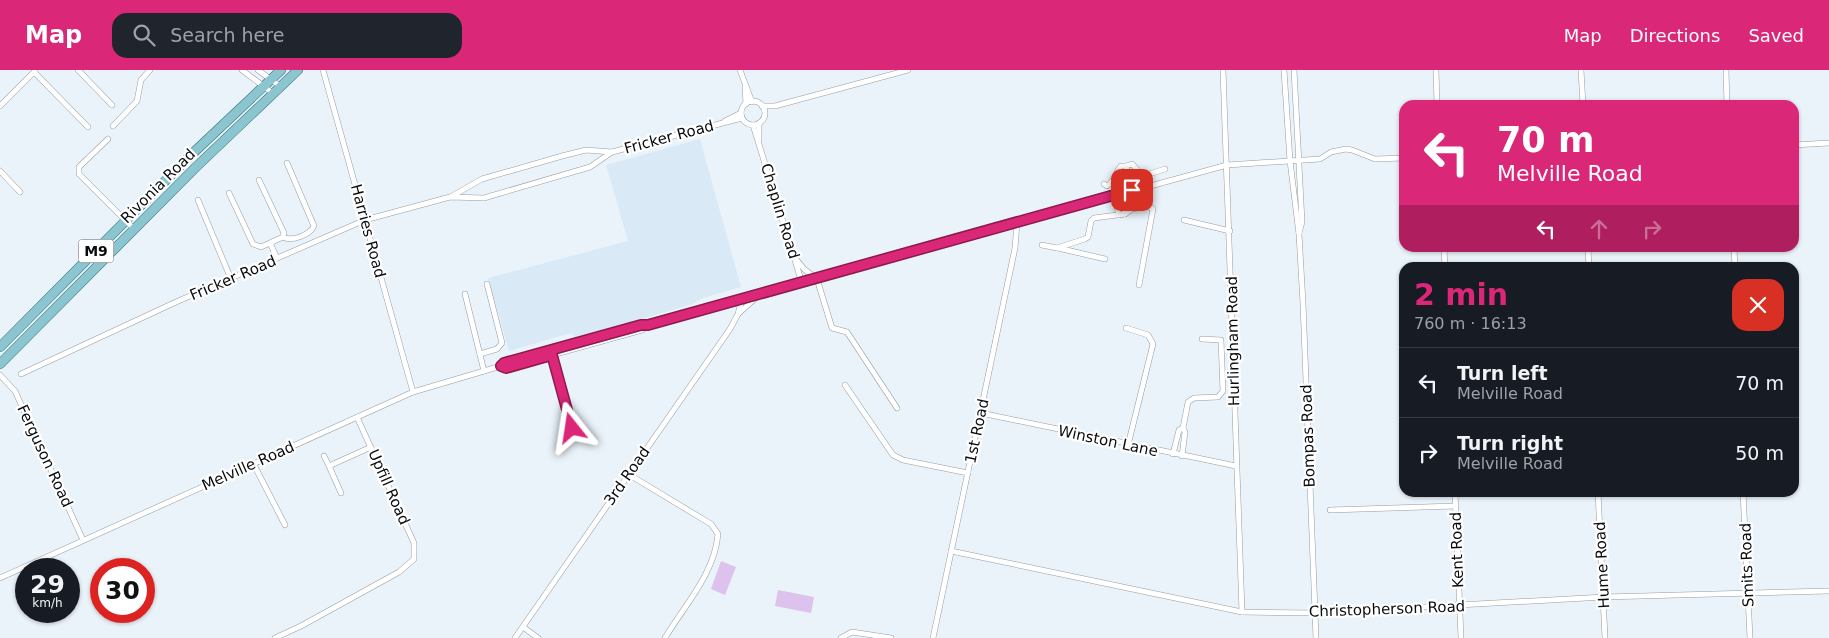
<!DOCTYPE html>
<meta charset="utf-8">
<style>
:root{--surface:#171b24;--page:#20242c;--text:#f1f3f6;--muted:#9ea1a6;--line:#363941;--accent:#db2777}
body{margin:0;font-family:"DejaVu Sans",sans-serif;background:var(--page);color:var(--text);height:100vh;display:flex;flex-direction:column;font-size:19px;white-space:nowrap}
*{box-sizing:border-box;margin:0}
p{font-size:16px;color:var(--muted)}
.icon{flex:none;width:28px;height:28px;fill:none;stroke:currentColor;stroke-width:2;stroke-linecap:round;stroke-linejoin:round}
.map{position:relative;flex:1;overflow:hidden}
.details{position:absolute;left:1399px;top:192px;width:400px;height:235px;display:flex;flex-direction:column;background:var(--surface);border-radius:15px;box-shadow:0 1px 4px #0004}
.details>*{flex:none}
.hud{position:absolute;left:1399px;top:30px;width:400px;height:152px;border-radius:15px;box-shadow:0 1px 4px #0004;background:#db2777;color:#fff;overflow:hidden}
.speed{position:absolute;left:15px;top:488px;display:flex;gap:10px;font-size:25px;font-weight:700;text-align:center}
.speed>*{display:grid;place-content:center;width:65px;height:65px;border-radius:50%;background:var(--surface);box-shadow:0 1px 4px #0004;line-height:1}
.speed small{font-size:12px;font-weight:400}
.speed .limit{border:8px solid #d22;background:#fff;color:#111}
.pin{position:absolute;display:grid;place-items:center;width:42px;height:42px;color:#fff;margin:-21px;border-radius:10px;box-shadow:0 2px 8px #0006}
.me{position:absolute;width:55px;margin:-28px;rotate:345deg;stroke-linejoin:round;filter:drop-shadow(0 0 4px #0008)}
.turn{display:flex;align-items:center;gap:18px;height:105px;padding:0 15px;font-size:22px}
.turn .icon{width:65px;height:65px;stroke-width:2.5}
.turn b{display:block;font-size:35px;line-height:42px}
.lanes{display:flex;align-items:center;height:48px;padding:0 15px;background:#0003;justify-content:center;gap:25px;direction:ltr}
.lanes .off{opacity:.35}
.round{display:grid;place-items:center;flex:none;width:52px;height:52px;border-radius:15px;background:var(--page)}
.headline{display:flex;align-items:center;justify-content:space-between;height:85px;padding:0 15px}
h1{font-size:30px;font-weight:600;line-height:38px;color:var(--accent)}
ul{padding:0;list-style:none}
li{display:flex;align-items:center;gap:15px;height:70px;padding:0 15px;border-top:1px solid var(--line)}
li div{flex:1}
li b{display:block;font-size:19px}
li em{font-style:normal}
header{display:flex;align-items:center;gap:30px;box-sizing:border-box;height:70px;padding:0 25px;background:var(--accent);color:#fff}
header strong{font-size:24px}
nav{display:flex;gap:28px;margin-inline-start:auto;font-size:18px}
.search{width:350px;height:45px;background:var(--page);display:flex;align-items:center;gap:12px;box-sizing:border-box;padding:0 18px;border-radius:15px;color:var(--muted);font-size:19px}
.map>svg:first-child{display:block}
</style>
<header>
<strong>Map</strong>
<div class="search"><svg class="icon" aria-label="search" viewBox="0 0 24 24"><circle cx="10" cy="10" r="6"/><path d="M15 15l6 6"/></svg>Search here</div>
<nav><a>Map</a><a>Directions</a><a>Saved</a></nav>
</header>
<div class="map">
<svg width="1829" height="568" viewBox="0 0 1829 568">
<rect width="100%" height="100%" fill="#eaf3fa"/>
<polygon fill="#dae9f6" points="700,69 741,217 703,228 693,234 631,252 575,267 571,263 509,281 488,208 628,171 606,95"/>
<g fill="#dcc2ec">
<polygon points="721,491 736,497 725,525 711,519"/>
<polygon points="778,520 814,527 811,543 775,536"/>
</g>
<g fill="none" stroke-linecap="round" stroke-linejoin="round">
<defs>
<g id="street">
<polyline points="78,0 112,35"/>
<polyline points="242,0 274,24"/>
<polyline points="258,0 281,17"/>
<polyline points="323,0 413,322"/>
<polyline points="740,0 752,32"/>
<polyline points="1223,0 1242,542"/>
<polyline points="1284,0 1290,91 1299,164 1303,233 1316,568"/>
<polyline points="1294,0 1302,152 1299,163"/>
<polyline points="1436,0 1437,35"/>
<polyline points="1581,0 1583,35"/>
<polyline points="1726,0 1727,35"/>
<polyline points="34,2 88,57"/>
<polyline points="745,16 746,34"/>
<circle cx="753" cy="43" r="12"/>
<polyline points="0,36 35,1"/>
<polyline points="762,36 775,36 908,0"/>
<polyline points="725,51 741,43"/>
<polyline points="759,53 759,69"/>
<polyline points="753,55 802,213"/>
<polyline points="113,56 137,31 141,10 150,0"/>
<polyline points="108,69 79,97 79,104 134,159"/>
<polyline points="1794,75 1829,73"/>
<polyline points="0,101 20,122"/>
<path d="M 1104,114 L 1107,116 C 1115,111 1115,103 1121,96 L 1126,96"/>
<polyline points="1132,120 1126,96 1132,94 1143,106 1165,99"/>
<polyline points="229,123 253,174 261,177 283,167 284,163 259,110"/>
<polyline points="1120,123 1125,144"/>
<polyline points="1114,125 1119,145"/>
<polyline points="452,126 482,109 562,86 586,80 612,82"/>
<polyline points="198,130 231,209"/>
<polyline points="1184,150 1230,161"/>
<path d="M 283,167 C 291,172 310,165 314,156 L 287,93"/>
<polyline points="270,173 277,188"/>
<polyline points="1042,175 1057,178 1085,169 1088,167 1091,151 1094,148 1125,144 1132,139 1148,136 1153,139 1139,215"/>
<polyline points="1058,178 1105,189"/>
<polyline points="1444,178 1445,198"/>
<polyline points="1588,178 1589,198"/>
<polyline points="1734,178 1735,198"/>
<polyline points="795,188 804,199 817,209 832,258 847,262 897,338"/>
<polyline points="465,224 484,301"/>
<polyline points="739,243 759,225"/>
<polyline points="1126,258 1148,265 1153,274 1128,375"/>
<polyline points="480,284 497,279 502,273 487,214"/>
<polyline points="552,285 572,359"/>
<polyline points="501,296 506,298 642,260 648,256"/>
<polyline points="21,304 176,232 365,150 450,127 484,128 590,97 612,82 742,48"/>
<polyline points="0,305 15,321 83,470"/>
<polyline points="845,315 893,385 903,390 968,403"/>
<polyline points="981,343 1236,396"/>
<polyline points="1173,384 1179,360 1183,358"/>
<polyline points="324,386 329,396"/>
<polyline points="1182,386 1185,362 1183,358 1188,332 1194,328 1218,327 1223,321 1221,270 1202,269"/>
<polyline points="253,393 285,455"/>
<path d="M 628,404 L 711,454 L 718,464 C 715,503 684,536 665,568"/>
<polyline points="1455,422 1461,568"/>
<polyline points="1598,422 1605,568"/>
<polyline points="1743,422 1750,568"/>
<polyline points="341,423 329,396 371,377"/>
<polyline points="1330,440 1455,436"/>
<polyline points="951,481 1242,542 1315,543 1604,527 1829,521"/>
<polyline points="0,508 413,322 501,296 504,293 1227,95 1320,89 1331,82 1346,79 1352,80 1375,89 1404,88"/>
<polyline points="523,557 538,568"/>
<polyline points="275,568 301,556 399,502 414,489 414,473 357,347"/>
<polyline points="515,568 730,259 738,244 742,229"/>
<polyline points="841,568 852,562 891,568"/>
<polyline points="933,568 1015,178 1017,153"/>
</g>
<g id="primary">
<polyline points="0,277 192,84 281,0"/>
<polyline points="0,294 196,97 298,0"/>
</g>
</defs>
<use href="#street" stroke="#949da4" stroke-width="6"/>
<use href="#primary" stroke="#2b6c78" stroke-width="10"/>
<use href="#street" stroke="#fff" stroke-width="5"/>
<use href="#primary" stroke="#8bc6d0" stroke-width="9"/>
</g>
<g fill="none" stroke-linecap="round" stroke-linejoin="round">
<defs>
<polyline id="route" points="572,358 552,285 506,298 501,296 504,293 641,255 648,255 1132,120"/>
</defs>
<use href="#route" stroke="#8e194d" stroke-width="12"/>
<use href="#route" stroke="#db2777" stroke-width="9"/>
</g>
<g text-anchor="middle" stroke-width="4.5" stroke-linejoin="round" paint-order="stroke">
<rect fill="#fff" stroke="#535557" stroke-width="1" x="78.5" y="169.5" width="35" height="23" rx="4"/>
<g font-size="14" font-weight="bold" fill="#090c0f">
<text x="96" y="186">M9</text>
</g>
<g font-size="15" fill="#090c0f" stroke="#fff">
<text transform="translate(669 67) rotate(-15)" y="5">Fricker Road</text>
<text transform="translate(158 116) rotate(-45)" y="5">Rivonia Road</text>
<text transform="translate(780 141) rotate(73)" y="5">Chaplin Road</text>
<text transform="translate(368 161) rotate(75)" y="5">Harries Road</text>
<text transform="translate(233 208) rotate(-23)" y="5">Fricker Road</text>
<text transform="translate(1233 271) rotate(-91)" y="5">Hurlingham Road</text>
<text transform="translate(977 361) rotate(-78)" y="5">1st Road</text>
<text transform="translate(1308 366) rotate(-92)" y="5">Bompas Road</text>
<text transform="translate(1108 371) rotate(12)" y="5">Winston Lane</text>
<text transform="translate(45 386) rotate(65)" y="5">Ferguson Road</text>
<text transform="translate(248 396) rotate(-24)" y="5">Melville Road</text>
<text transform="translate(627 406) rotate(-55)" y="5">3rd Road</text>
<text transform="translate(389 417) rotate(66)" y="5">Upfill Road</text>
<text transform="translate(1457 480) rotate(-92)" y="5">Kent Road</text>
<text transform="translate(1602 495) rotate(-93)" y="5">Hume Road</text>
<text transform="translate(1747 495) rotate(-92)" y="5">Smits Road</text>
<text transform="translate(1387 539) rotate(-2)" y="5">Christopherson Road</text>
</g>
</g>
</svg>
<div class="speed"><div>29<small>km/h</small></div><div class="limit">30</div></div>
<div class="pin" style="left:1132px;top:120px;background:#d93025"><svg class="icon" aria-label="arrive" viewBox="0 0 24 24"><path d="M6 21V4h12l-3 4 3 4H6"/></svg></div>
<svg class="me" style="left:572px;top:358px" viewBox="-20 -20 40 40"><path d="M0-17L14 15 0 8-14 15z" fill="#db2777" stroke="#fff" stroke-width="4"/></svg>
<div class="hud">
<div class="turn"><svg class="icon" aria-label="left" viewBox="0 0 24 24"><path d="M17 20v-9H6M10 6l-5 5 5 5"/></svg><div><b>70 m</b>Melville Road</div></div>
<div class="lanes"><svg class="icon" aria-label="left" viewBox="0 0 24 24"><path d="M17 20v-9H6M10 6l-5 5 5 5"/></svg><svg class="icon off" aria-label="ahead" viewBox="0 0 24 24"><path d="M12 20V5M6 11l6-6 6 6"/></svg><svg class="icon off" aria-label="right" viewBox="0 0 24 24"><path d="M7 20v-9h11M14 6l5 5-5 5"/></svg></div>
</div>
<section class="details">
<div class="headline"><div><h1>2 min</h1><p>760 m · 16:13</p></div><a class="round" style="background:#d93025;color:#fff"><svg class="icon" aria-label="close" viewBox="0 0 24 24"><path d="M6 6l12 12M18 6L6 18"/></svg></a></div>
<ul>
<li><svg class="icon" aria-label="left" viewBox="0 0 24 24"><path d="M17 20v-9H6M10 6l-5 5 5 5"/></svg><div><b>Turn left</b><p>Melville Road</p></div><em>70 m</em></li>
<li><svg class="icon" aria-label="right" viewBox="0 0 24 24"><path d="M7 20v-9h11M14 6l5 5-5 5"/></svg><div><b>Turn right</b><p>Melville Road</p></div><em>50 m</em></li>
</ul>
</section>
</div>
